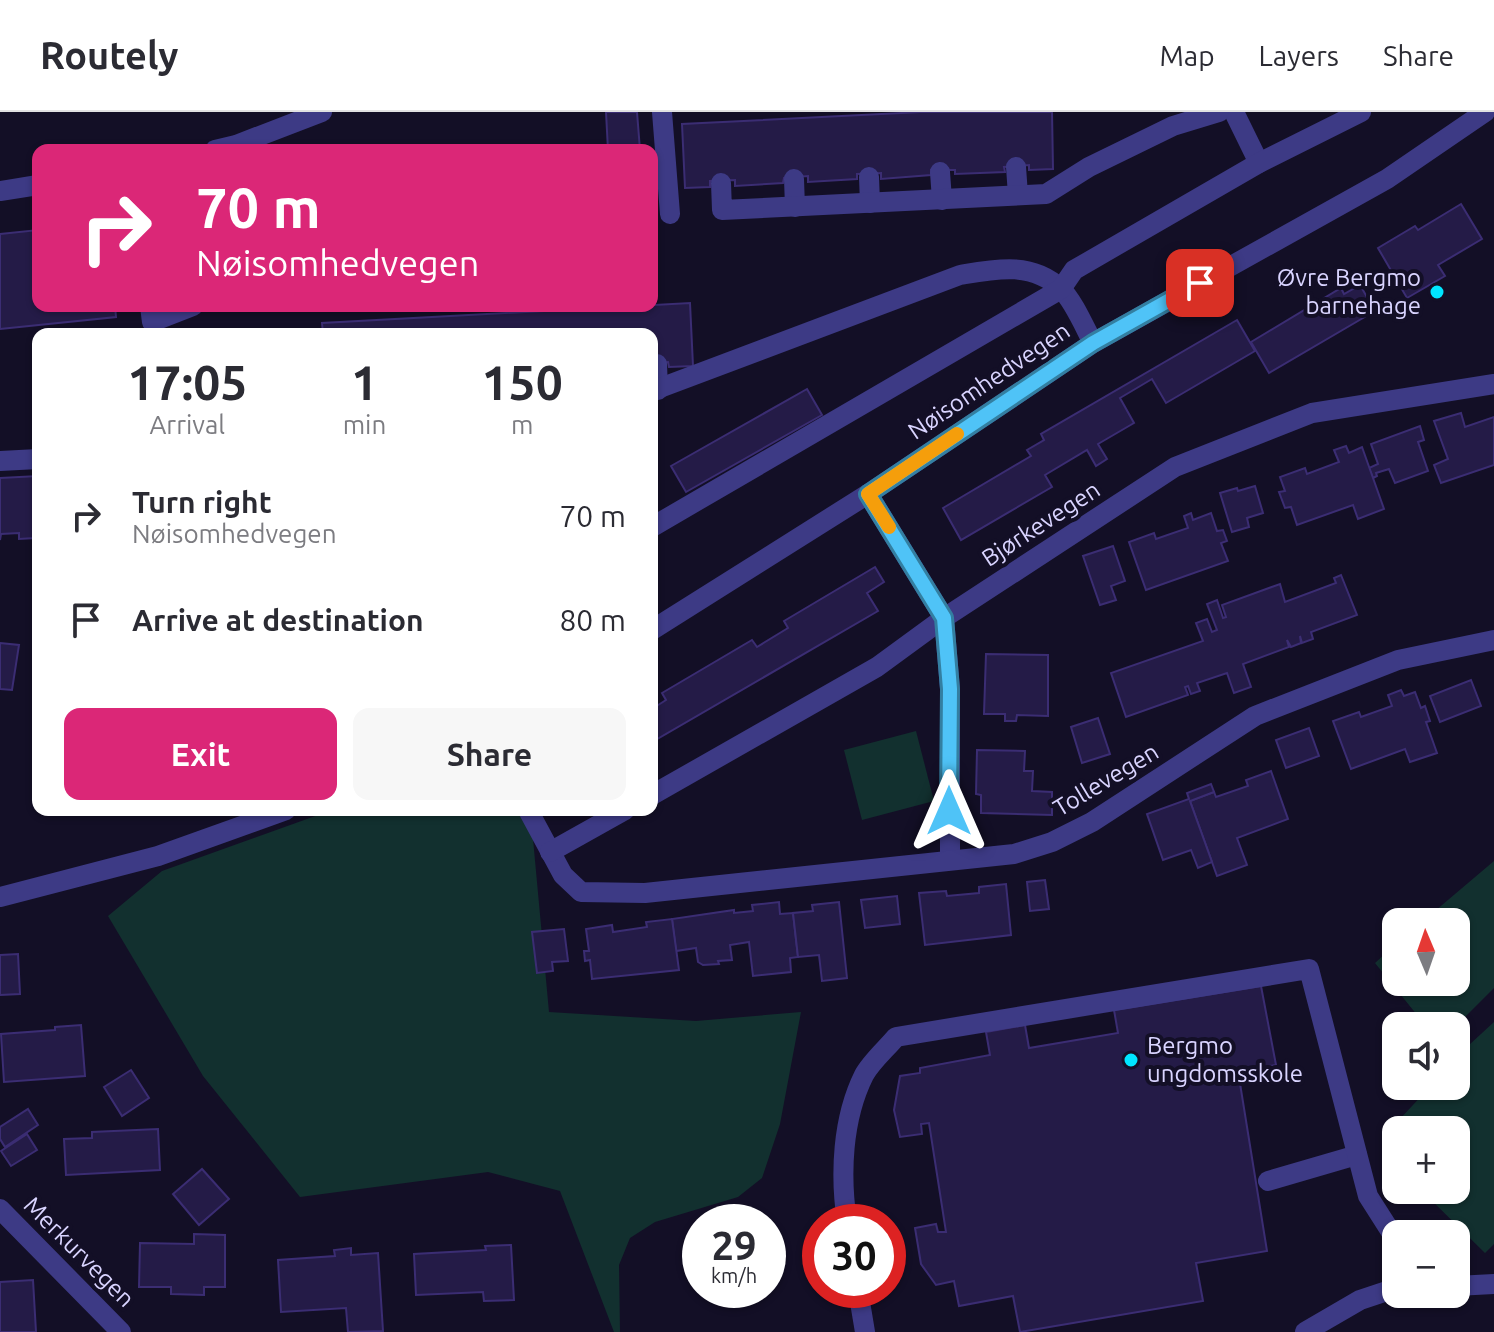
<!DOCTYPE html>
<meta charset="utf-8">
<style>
:root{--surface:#fff;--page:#f7f7f7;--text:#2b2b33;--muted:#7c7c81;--line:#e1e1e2;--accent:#db2777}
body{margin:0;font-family:Ubuntu,sans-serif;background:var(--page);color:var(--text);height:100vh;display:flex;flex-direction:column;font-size:30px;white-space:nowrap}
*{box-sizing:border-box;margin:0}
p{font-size:26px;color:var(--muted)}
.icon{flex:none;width:44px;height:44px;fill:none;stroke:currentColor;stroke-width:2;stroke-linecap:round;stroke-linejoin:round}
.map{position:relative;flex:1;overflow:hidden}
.details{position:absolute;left:32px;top:216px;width:626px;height:488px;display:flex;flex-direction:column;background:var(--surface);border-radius:16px;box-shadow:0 2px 6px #0004}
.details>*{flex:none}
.top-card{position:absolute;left:32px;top:32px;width:626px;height:168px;border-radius:16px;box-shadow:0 2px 6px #0004;background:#db2777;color:#fff;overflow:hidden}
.needle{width:52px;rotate:358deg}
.controls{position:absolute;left:1382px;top:796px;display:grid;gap:16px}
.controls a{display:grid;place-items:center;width:88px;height:88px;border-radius:16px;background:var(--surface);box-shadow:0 2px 6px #0004;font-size:40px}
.speed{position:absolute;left:682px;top:1092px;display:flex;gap:16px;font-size:40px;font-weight:700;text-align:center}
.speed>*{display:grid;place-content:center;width:104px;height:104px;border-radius:50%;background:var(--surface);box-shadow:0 2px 6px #0004;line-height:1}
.speed small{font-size:20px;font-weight:400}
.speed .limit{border:12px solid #d22;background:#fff;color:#111}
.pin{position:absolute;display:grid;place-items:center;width:68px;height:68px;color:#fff;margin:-34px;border-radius:16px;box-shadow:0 4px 12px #0006}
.me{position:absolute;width:88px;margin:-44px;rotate:0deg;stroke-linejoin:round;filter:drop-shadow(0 0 6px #0008)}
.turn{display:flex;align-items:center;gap:28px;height:168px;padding:0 32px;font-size:36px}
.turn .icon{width:104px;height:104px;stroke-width:2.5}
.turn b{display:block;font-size:56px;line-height:68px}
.eta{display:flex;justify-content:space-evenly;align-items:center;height:136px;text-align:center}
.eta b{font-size:48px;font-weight:700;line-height:56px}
.primary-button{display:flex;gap:16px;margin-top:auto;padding:16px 32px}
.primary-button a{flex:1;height:92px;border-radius:16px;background:var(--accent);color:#fff;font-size:32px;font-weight:700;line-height:92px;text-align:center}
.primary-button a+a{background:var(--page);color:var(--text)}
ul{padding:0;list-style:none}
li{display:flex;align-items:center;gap:24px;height:104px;padding:0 32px}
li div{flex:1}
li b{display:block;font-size:30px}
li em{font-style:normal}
header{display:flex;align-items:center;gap:48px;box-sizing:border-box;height:112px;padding:0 40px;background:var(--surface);border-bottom:2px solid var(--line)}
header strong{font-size:38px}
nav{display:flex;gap:44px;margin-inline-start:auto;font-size:28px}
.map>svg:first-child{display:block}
</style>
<header>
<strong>Routely</strong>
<nav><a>Map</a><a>Layers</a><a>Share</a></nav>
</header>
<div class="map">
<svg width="1494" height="1220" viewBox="0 0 1494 1220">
<rect width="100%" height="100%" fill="#130f26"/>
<g fill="#12302f">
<polygon points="916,619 934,689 862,708 844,638"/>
<polygon points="332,698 527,698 532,716 549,900 696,909 801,900 780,1012 762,1066 738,1085 655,1110 630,1126 619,1153 620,1220 614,1220 560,1079 488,1060 300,1085 203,964 108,804 162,759"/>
<polygon points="1494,749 1494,876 1456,914 1426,914 1375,851 1396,832 1396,870 1456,870 1456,810 1422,810"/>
<polygon points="1494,910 1494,1132 1485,1141 1421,1078 1456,1078 1456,1018 1396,1018 1396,1053 1384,1041 1399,1008 1426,979 1423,976 1456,974 1456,945"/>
</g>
<g fill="#241b47" stroke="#3b2d73" stroke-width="2">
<polygon points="606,0 637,0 640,38 608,38"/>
<polygon points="921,0 1052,0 1053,57 1029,58 1029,53 1004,55 1005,60 955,62 955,58 931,58 931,63 881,67 881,61 857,62 857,67 808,70 808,64 784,66 783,71 735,74 735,68 710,69 710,75 685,76 682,12"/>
<polygon points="1461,92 1482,127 1438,153 1445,164 1407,186 1378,136 1415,114 1418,118"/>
<polygon points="38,118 38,194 115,194 116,205 0,217 0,122"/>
<polygon points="1360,173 1375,199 1269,261 1251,230 1341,176 1344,182"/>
<polygon points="690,191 693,254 669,255 668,250 652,251 652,222 323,222 322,211"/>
<polygon points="1237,208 1255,239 1166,291 1152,267 1120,286 1134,311 1098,332 1107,347 1096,354 1087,338 1045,363 1052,375 961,428 943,396 1031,344 1027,338 1044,328 1041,322"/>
<polygon points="807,277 822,303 686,380 671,354"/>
<polygon points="1461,301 1465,315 1494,305 1494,353 1441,371 1434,353 1448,347 1434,309"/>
<polygon points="1420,314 1424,328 1418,330 1428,359 1395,371 1389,357 1376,361 1377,364 1373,366 1369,356 1378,352 1371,332"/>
<polygon points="1346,334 1349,341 1362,335 1384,397 1358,407 1353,393 1297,413 1291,395 1285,396 1279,380 1285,379 1280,365 1305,356 1307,362 1339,350 1334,338"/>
<polygon points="38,364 38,420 35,421 35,426 19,427 19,421 1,422 0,428 0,366"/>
<polygon points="1255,374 1263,401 1247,406 1249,415 1232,420 1220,381 1237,376 1238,379"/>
<polygon points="1191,401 1193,408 1211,401 1217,419 1223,418 1227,429 1221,431 1228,449 1146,478 1129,430 1154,421 1156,427 1188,416 1184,404"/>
<polygon points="1113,434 1125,469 1111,474 1116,488 1100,493 1083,444"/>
<polygon points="875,455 884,470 867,481 878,499 652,630 652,597 666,588 662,581 752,528 757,535 788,516 784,509"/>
<polygon points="1341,463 1357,503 1311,520 1313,527 1302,531 1300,524 1301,531 1291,535 1287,528 1289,535 1243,552 1251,575 1234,581 1227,561 1197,571 1200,579 1191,582 1188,574 1185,575 1188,583 1126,605 1111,561 1203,529 1196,511 1207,507 1212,520 1217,518 1207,492 1217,488 1223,506 1226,505 1222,493 1280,472 1285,490 1336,471 1334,466"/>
<polygon points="0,531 19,533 12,578 0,577"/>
<polygon points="986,542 1048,543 1048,604 1017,603 1016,609 1005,609 1005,602 984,602"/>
<polygon points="1471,568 1481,594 1440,610 1430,584"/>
<polygon points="1401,578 1404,584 1415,580 1421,596 1425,594 1430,609 1426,610 1437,641 1410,650 1405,637 1351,657 1333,609 1359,600 1361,605 1392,594 1388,583"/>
<polygon points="1098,606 1110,642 1082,651 1071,615"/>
<polygon points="1309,616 1319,644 1286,656 1276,628"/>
<polygon points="977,638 1025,639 1024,659 1033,659 1032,679 1052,680 1052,703 981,701 981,683 976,682"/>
<polygon points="1271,659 1288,707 1237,726 1247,753 1217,764 1190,689 1214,680 1216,685 1248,674 1246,668"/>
<polygon points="1211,672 1214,680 1190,689 1212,750 1198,756 1191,738 1163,748 1147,702 1189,687 1187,681"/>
<polygon points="1045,768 1049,797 1030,799 1027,770"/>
<polygon points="1006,772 1011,823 925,833 919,781 946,779 947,784 979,781 979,775"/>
<polygon points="897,784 900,812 865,816 861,788"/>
<polygon points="779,790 780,802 793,801 798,845 790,846 791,860 753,864 749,830 730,833 732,848 718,849 719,852 703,853 698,850 696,836 676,839 672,807 734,798 734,801 753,799 752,793"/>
<polygon points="839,790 847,866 822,869 819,843 798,845 793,801 813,799 812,793"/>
<polygon points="672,807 679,858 592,867 590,848 585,849 584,839 589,839 586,817 612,813 613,820 647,815 646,810"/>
<polygon points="564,817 568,849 552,850 553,859 537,861 532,820"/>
<polygon points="18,842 20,882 0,883 0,843"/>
<polygon points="1261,874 1276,953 1238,959 1267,1139 1196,1151 1203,1189 1020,1220 1013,1184 959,1194 954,1169 936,1173 921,1152 915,1116 936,1112 938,1120 946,1120 929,1011 921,1012 922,1022 900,1025 894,998 900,964 920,961 920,956 990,943 986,920 1025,913 1029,936 1118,921 1114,898"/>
<polygon points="81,913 85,964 4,970 1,922 55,918 55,915"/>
<polygon points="131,958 149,986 122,1004 104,975"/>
<polygon points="28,997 38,1013 5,1035 0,1027 0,1015"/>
<polygon points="158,1017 160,1058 66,1063 64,1027 92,1026 92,1020"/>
<polygon points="27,1022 37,1038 11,1054 1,1039"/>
<polygon points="202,1057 229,1087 199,1113 173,1082"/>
<polygon points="194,1122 225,1123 225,1175 204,1175 204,1183 171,1182 171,1175 139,1175 140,1131 194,1132"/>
<polygon points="511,1133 514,1188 484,1189 483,1180 416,1183 414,1142 486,1138 485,1134"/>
<polygon points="351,1136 351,1143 378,1141 383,1219 348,1220 346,1196 281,1200 278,1148 335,1144 334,1138"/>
<polygon points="33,1168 36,1220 0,1220 0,1170"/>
</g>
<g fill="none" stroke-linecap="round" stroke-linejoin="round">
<g stroke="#3d3a85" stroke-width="20">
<polyline points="662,0 670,102"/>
<polyline points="1234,0 1259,51"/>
<polyline points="215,38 236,33 322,0"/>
<polyline points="1016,55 1018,83"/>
<polyline points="940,60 942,88"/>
<polyline points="869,65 870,91"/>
<polyline points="794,67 795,95"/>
<polyline points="721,71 722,98 1046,82 1089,55 1173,14 1219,0"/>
<polyline points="0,79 38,73"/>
<polyline points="150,194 152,210 193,194"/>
<polyline points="657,252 658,278"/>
<path d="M 652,279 L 960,163 C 995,157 1032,149 1061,177 C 1073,188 1085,216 1093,231"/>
<polyline points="0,349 38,347"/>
<polyline points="868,382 944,506 950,577 950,747"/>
<polyline points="652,415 1061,177 1074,158 1259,51 1361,0"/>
<polyline points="652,518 868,382 1093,231 1387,67 1485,0"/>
<polyline points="652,683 877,555 944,506 1175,355 1312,301 1494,272"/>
<polyline points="528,698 563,763 581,780 645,781 1014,742 1052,730 1092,710 1255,604 1398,548 1494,528"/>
<polyline points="550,740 625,698"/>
<polyline points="0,785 158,744 286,698"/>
<polyline points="1268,1069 1357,1043"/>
<polyline points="0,1097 121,1220"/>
<path d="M 847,1110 C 840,1063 842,1007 864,963 C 871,950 886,937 896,925 L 1309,857 L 1368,1084 L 1396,1128"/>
<polyline points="1456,1174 1494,1172"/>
<polyline points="858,1178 865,1220"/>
<polyline points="1305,1220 1360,1188 1396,1176"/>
</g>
</g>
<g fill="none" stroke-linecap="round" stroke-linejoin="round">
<defs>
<polyline id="route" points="949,699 950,577 944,506 868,382 1093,231 1200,171"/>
</defs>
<use href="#route" stroke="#337fa1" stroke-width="20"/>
<use href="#route" stroke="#4fc3f7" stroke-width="14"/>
<polyline stroke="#f59e0b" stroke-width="14" points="889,415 868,382 957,322"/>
</g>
<g fill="#00e5ff" stroke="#130f26" stroke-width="3">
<circle cx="1437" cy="180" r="8"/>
<circle cx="1131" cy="948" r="8"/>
</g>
<g text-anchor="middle" stroke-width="8" stroke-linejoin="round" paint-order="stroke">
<g font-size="24" fill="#d9d4ff" stroke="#130f26" text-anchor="end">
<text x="1421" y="174">Øvre Bergmo<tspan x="1421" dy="28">barnehage</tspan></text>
<text x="1147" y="942" text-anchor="start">Bergmo<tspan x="1147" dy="28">ungdomsskole</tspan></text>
</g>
<g font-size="24" fill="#d9d4ff" stroke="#130f26">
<text transform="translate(989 269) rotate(-34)" y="8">Nøisomhedvegen</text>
<text transform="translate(1041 412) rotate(-33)" y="8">Bjørkevegen</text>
<text transform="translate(1106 668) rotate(-31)" y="8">Tollevegen</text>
<text transform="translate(79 1140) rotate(45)" y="8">Merkurvegen</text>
</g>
</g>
</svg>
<div class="controls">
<a><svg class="needle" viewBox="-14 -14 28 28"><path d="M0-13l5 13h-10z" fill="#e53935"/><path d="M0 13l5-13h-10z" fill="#7c7c81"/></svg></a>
<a><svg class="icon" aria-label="sound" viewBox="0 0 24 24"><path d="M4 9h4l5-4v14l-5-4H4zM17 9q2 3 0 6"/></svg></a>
<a>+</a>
<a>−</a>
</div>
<div class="speed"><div>29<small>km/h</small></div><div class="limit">30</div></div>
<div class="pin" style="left:1200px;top:171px;background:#d93025"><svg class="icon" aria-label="arrive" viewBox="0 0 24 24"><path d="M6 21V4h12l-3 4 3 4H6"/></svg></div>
<svg class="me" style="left:949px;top:699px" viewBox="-20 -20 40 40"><path d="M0-17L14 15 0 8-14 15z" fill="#4fc3f7" stroke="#fff" stroke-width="4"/></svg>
<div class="top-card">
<div class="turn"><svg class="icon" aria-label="right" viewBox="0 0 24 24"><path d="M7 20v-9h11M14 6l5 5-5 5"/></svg><div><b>70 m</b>Nøisomhedvegen</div></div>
</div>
<section class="details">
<div class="eta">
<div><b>17:05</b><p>Arrival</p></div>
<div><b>1</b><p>min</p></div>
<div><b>150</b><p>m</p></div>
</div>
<ul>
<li><svg class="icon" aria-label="right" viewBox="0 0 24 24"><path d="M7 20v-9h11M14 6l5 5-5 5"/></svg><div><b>Turn right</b><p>Nøisomhedvegen</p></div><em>70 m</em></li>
<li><svg class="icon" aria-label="arrive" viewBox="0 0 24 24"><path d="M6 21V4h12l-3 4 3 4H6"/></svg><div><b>Arrive at destination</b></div><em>80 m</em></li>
</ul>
<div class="primary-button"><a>Exit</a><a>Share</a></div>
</section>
</div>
